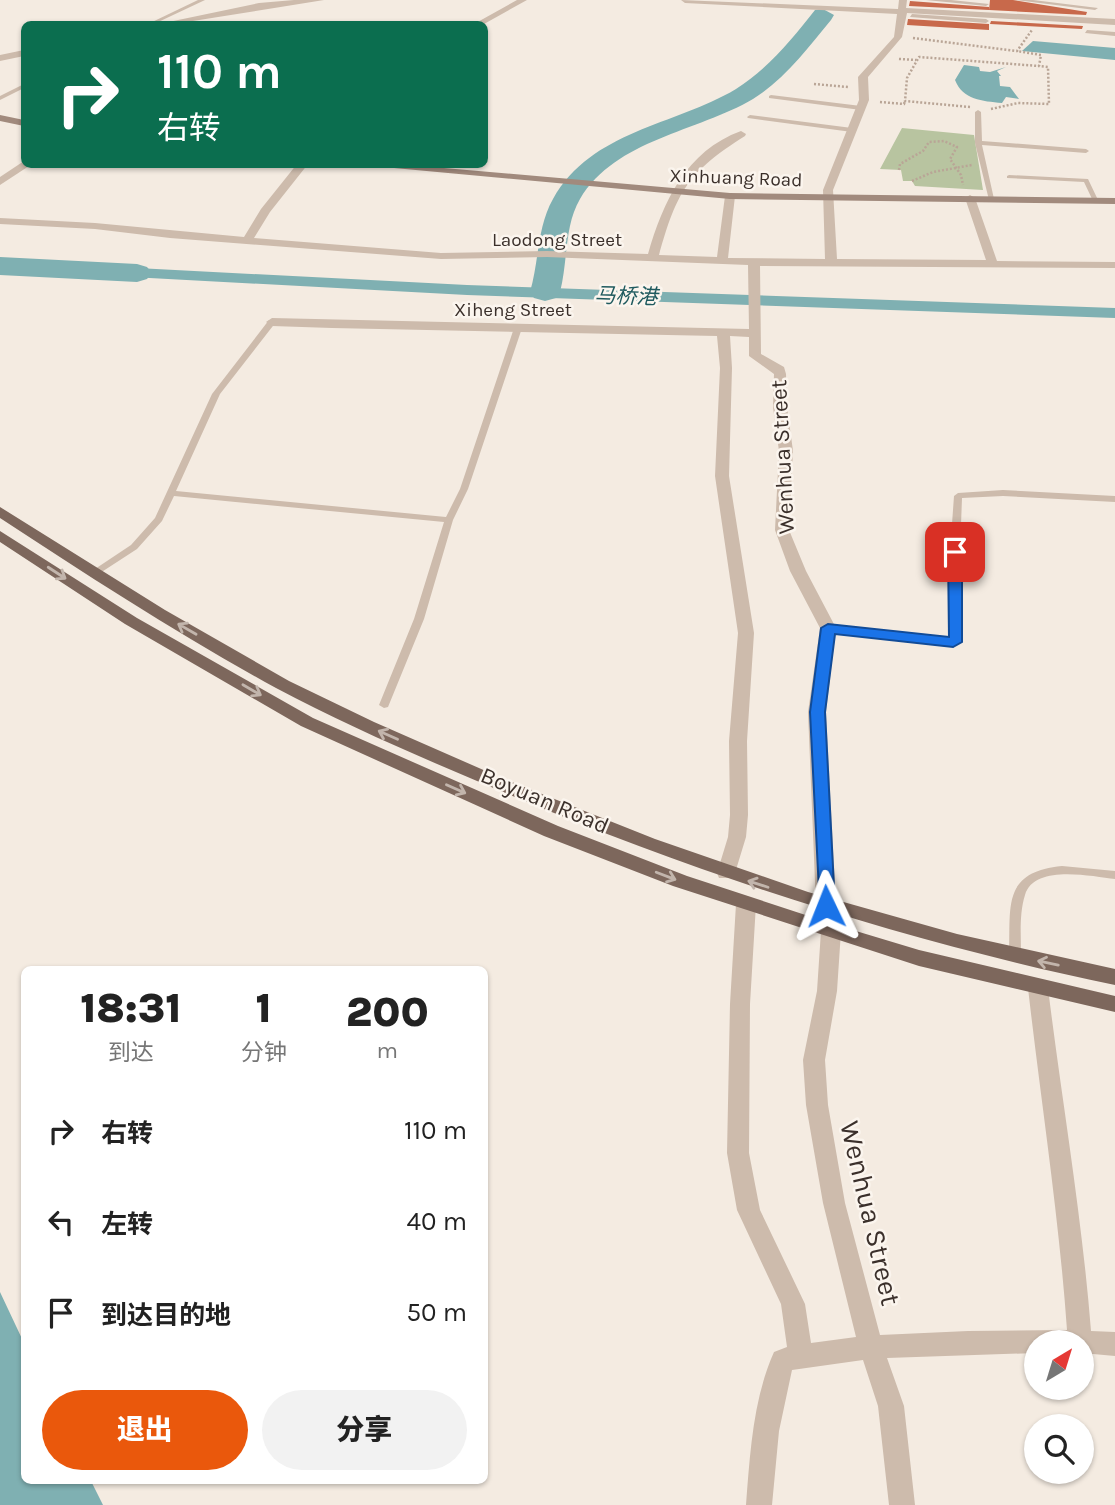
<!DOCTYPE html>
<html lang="zh">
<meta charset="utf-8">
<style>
:root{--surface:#fff;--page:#f2f2f2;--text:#222;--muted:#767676;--accent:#ea580c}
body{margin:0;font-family:Karla,"Noto Sans SC",sans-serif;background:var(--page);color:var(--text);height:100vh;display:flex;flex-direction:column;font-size:26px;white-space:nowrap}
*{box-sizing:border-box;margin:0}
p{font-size:23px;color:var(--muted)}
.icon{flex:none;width:38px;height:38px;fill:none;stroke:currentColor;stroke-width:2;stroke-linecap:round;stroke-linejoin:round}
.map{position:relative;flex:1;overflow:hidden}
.side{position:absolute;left:21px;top:966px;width:467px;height:518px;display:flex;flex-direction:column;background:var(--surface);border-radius:10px;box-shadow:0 2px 5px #0004}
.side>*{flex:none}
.top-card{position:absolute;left:21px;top:21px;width:467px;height:147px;border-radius:10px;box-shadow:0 2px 5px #0004;background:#0b6e4f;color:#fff;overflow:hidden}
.needle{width:46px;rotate:38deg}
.controls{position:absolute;left:1024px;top:1330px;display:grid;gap:14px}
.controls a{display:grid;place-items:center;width:70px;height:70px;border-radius:50%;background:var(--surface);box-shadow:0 2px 5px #0004;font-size:35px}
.pin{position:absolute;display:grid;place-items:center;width:60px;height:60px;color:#fff;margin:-30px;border-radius:14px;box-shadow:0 4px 10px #0006}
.me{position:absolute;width:77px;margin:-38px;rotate:358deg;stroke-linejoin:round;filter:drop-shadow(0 0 5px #0008)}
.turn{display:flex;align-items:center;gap:24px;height:147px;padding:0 21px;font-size:32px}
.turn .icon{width:91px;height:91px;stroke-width:2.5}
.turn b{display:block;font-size:49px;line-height:60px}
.eta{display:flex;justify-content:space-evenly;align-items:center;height:119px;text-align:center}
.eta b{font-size:42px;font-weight:800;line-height:49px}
.primary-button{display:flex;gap:14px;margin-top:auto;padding:14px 21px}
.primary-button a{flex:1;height:80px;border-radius:42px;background:var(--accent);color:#fff;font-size:28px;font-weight:800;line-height:80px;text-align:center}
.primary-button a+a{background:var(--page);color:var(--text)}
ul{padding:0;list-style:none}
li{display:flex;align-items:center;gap:21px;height:91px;padding:0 21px}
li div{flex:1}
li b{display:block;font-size:26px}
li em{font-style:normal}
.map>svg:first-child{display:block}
</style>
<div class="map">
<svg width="1115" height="1505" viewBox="0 0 1115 1505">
<rect width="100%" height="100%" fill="#f4ebe1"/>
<polygon fill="#b8c4a0" points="902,128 974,135 983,190 915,186 912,181 903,181 901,170 880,169"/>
<g fill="#7fb0b2">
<polygon points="1033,41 1115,48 1115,60 1022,51"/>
<path d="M 964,65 L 979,67 L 980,71 L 990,72 L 1006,67 L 997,71 L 1001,76 L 999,76 L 1000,86 L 1010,87 L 1019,99 L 1006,97 L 1002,103 C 982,101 963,100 955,80 Z"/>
<polygon points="0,1292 24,1343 24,1480 91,1481 103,1505 0,1505"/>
</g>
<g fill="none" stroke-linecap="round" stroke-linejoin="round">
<polygon fill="#7fb0b2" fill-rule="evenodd" points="137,268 467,285 1115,308 1115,318 467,295 131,277 128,273 131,269"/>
<g fill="#7fb0b2" fill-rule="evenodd">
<path d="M 823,9 L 834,15 L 831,20 C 808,48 784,80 753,99 C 697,132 616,139 580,199 C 564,226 568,262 560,292 L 556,298 L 545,301 L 534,298 L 530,292 C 539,262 537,227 553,199 C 592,130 674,126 736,89 C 768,69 792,39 815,10 Z"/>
<polygon points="0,257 137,264 147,267 152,273 147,279 137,282 0,275"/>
</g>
</g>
<g fill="#c8694b">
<polygon points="990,0 1013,0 1087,12 1086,15 989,10"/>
<polygon points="910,1 989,7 989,10 909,6"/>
<polygon points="908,19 989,24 989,30 907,25"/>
<polygon points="991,21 1083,26 1082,29 990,24"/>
</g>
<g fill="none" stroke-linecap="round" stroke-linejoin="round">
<g stroke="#b9a596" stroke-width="2.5" stroke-dasharray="2 2" stroke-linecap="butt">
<polyline points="913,38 1017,51 1032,30"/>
<polyline points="899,59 916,60"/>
<polyline points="814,84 848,87"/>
<polyline points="880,102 904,104 905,101"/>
<polyline points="970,107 905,101 907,78 919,57 1039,66"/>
<polyline points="991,109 1018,103 1049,104 1048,67 1039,66 1041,55 1017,51"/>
<polyline points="899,170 900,164 923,151 929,142 944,141 957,147 950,159 961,175 963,185"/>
<polyline points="912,181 933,172 972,165"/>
</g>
<g fill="#cdbbac" fill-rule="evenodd">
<polygon points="198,0 205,0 154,24 148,24"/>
<polygon points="926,0 951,0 989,4 986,6"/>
<polygon points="1016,0 1033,0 1098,8 1095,10"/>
<polygon points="912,14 986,19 989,21 986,23 910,17"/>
<polygon points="1087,30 1115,32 1115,36 1085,33"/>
<polygon points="24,84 24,88 0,100 0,96"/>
<polygon points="771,95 861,106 864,108 861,110 769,98 769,96"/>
<polygon points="978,110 981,112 982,141 1086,149 1089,151 1086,153 982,145 994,199 989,200 975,143 975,112"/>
<polygon points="750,115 852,128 855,130 852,132 748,118 747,117"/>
<polygon points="1009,175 1088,179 1098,200 1093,201 1084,182 1007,178 1007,176"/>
<polygon points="269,320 276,322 220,394 176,491 446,517 460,489 513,331 517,329 521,331 468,489 453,520 424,619 388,707 384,708 379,705 414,619 444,522 174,496 162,521 137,549 97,575 91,575 89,573 131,545 155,518 212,394"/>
<polygon points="1003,490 1115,496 1115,502 1003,496 962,498 960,552 962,639 960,641 945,645 825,630 823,628 825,626 828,625 945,639 952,637 950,552 954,496 958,493"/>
<path d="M 1062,866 L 1115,871 L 1115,879 C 1090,876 1034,864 1025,895 C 1019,914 1021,936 1021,956 L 1019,959 L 1015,961 L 1011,959 L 1009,956 C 1011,907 1001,872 1062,866 Z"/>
</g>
<g fill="#cdbbac" fill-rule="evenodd">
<polygon points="294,0 324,0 174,24 159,24 259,3"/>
<polygon points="517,0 527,0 484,24 474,24"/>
<path d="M 681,0 L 898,9 L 899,0 L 907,0 L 906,8 L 1115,19 L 1115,25 L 907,13 L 902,37 L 868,77 L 869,100 L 833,190 L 837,259 L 986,260 L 965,198 L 970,195 L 975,198 L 997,261 L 1115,262 L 1115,268 L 760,266 L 761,354 L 784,367 L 786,374 L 787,407 L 793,451 L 789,530 L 806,571 L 836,628 L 826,712 L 836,906 L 833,911 L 819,911 L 816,906 L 808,712 L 820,628 L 790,571 L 775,530 L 779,451 L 773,407 L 774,374 L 749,356 L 749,337 L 730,336 L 732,368 L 729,476 L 754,633 L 747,741 L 748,815 L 746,837 L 735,873 L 733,878 L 719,878 L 717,873 L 728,837 L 730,815 L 729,741 L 738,633 L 715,476 L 720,368 L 717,336 L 332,328 L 272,326 L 266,322 L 272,318 L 749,329 L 748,265 L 547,257 L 441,259 L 170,238 L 95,229 L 0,224 L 0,218 L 95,223 L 244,237 L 261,209 L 297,164 L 308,164 L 270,212 L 254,238 L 441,253 L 547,251 L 648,254 C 663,202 686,151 741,131 L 746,134 L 745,136 C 688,172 677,191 659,255 L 717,257 L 725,196 L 730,193 L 735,196 L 728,258 L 825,259 L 823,190 L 859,100 L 858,77 L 894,37 L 897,14 L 685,3 Z"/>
<polygon points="24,50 24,56 0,61 0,55"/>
<polygon points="24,161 29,166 0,185 0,177"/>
<path d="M 746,897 L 753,899 L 756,904 L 750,1004 L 749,1153 L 760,1210 L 805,1304 L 811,1343 L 856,1337 L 823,1203 L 806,1105 L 803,1060 L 817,991 L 821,931 L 824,926 L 838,926 L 841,931 L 837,991 L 825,1060 L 828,1105 L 845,1203 L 880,1335 L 968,1331 L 1067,1330 C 1059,1216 1041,1102 1028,988 L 1031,982 L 1038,980 L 1045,982 L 1048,988 C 1062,1102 1082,1216 1091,1331 L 1115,1332 L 1115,1356 L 1082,1353 L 1082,1342 L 1036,1342 L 1036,1353 L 887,1358 L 904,1406 L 915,1505 L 889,1505 L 878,1406 L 863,1360 L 792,1370 L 779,1431 L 772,1505 L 746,1505 C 750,1454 753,1399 774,1352 L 787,1347 L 781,1304 L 737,1210 L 727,1153 L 730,1004 L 736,904 L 739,899 Z"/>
</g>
<g fill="#a18a7d" fill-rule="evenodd">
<polygon points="0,115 24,120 24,126 0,121"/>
<polygon points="351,164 398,164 730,193 1115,198 1115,204 730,199"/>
</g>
<g fill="#7d675c" fill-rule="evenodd">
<path d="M 0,507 L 165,610 L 289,681 L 374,722 L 504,779 L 655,839 L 808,892 L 957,934 L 1115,969 L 1115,985 C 908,942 710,878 515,797 C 434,763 353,729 276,688 C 181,636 90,577 0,518 Z"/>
<polygon points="0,531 137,618 313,718 558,826 687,876 836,925 919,950 1115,996 1115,1012 919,966 673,886 544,836 301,726 125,624 0,542"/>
</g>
</g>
<defs><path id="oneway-shaft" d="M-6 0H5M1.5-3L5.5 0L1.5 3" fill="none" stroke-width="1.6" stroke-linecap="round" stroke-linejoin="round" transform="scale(1.75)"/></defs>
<g stroke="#c2b5ac">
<use href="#oneway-shaft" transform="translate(57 573) rotate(33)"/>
<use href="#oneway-shaft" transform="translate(187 629) rotate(-150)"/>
<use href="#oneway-shaft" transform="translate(252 690) rotate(30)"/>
<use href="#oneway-shaft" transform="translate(388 735) rotate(-156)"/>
<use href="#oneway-shaft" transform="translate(456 789) rotate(24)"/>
<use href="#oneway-shaft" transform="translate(666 876) rotate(21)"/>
<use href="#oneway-shaft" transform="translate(758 884) rotate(-162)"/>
<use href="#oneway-shaft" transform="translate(1048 963) rotate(-168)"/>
</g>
<polygon fill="#1a73e8" stroke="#114b97" stroke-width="2" points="955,548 962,552 962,642 953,647 835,634 825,712 835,906 826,913 820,911 810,712 821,628 828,624 949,637 948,552"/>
<g text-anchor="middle" stroke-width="5" stroke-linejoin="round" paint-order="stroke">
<g font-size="19" fill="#3b302b" stroke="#fbf5ee">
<text transform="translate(736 177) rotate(2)" y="7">Xinhuang Road</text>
<text x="557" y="246">Laodong Street</text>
<text x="513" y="316">Xiheng Street</text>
</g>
<g font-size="21" font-style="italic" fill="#1f5a5e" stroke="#fbf5ee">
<text transform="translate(626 296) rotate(2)" y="7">马桥港</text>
</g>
<g font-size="23" fill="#3b302b" stroke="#fbf5ee">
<text transform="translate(782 457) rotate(-93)" y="8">Wenhua Street</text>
<text transform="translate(545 800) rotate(23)" y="8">Boyuan Road</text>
</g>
<g font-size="28" fill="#3b302b" stroke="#fbf5ee">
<text transform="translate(871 1213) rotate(77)" y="10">Wenhua Street</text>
</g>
</g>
</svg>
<div class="controls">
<a><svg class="needle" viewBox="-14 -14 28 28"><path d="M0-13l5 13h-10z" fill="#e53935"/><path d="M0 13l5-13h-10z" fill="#767676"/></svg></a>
<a><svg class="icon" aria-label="search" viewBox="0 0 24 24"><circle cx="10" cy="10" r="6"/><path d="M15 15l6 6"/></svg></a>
</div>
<div class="pin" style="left:955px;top:552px;background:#d93025"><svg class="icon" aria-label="arrive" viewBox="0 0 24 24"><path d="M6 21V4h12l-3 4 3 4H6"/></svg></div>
<svg class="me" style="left:826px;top:906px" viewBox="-20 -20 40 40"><path d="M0-17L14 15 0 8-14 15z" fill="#1a73e8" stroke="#fff" stroke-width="4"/></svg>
<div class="top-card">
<div class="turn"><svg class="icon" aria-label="right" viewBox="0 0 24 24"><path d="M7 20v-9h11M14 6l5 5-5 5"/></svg><div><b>110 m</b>右转</div></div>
</div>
<section class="side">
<div class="eta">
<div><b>18:31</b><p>到达</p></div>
<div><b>1</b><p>分钟</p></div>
<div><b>200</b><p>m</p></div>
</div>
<ul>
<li><svg class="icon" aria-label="right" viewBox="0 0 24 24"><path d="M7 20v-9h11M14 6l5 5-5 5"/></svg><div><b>右转</b></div><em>110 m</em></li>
<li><svg class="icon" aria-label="left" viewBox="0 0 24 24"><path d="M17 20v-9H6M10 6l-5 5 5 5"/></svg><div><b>左转</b></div><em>40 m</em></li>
<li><svg class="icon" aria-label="arrive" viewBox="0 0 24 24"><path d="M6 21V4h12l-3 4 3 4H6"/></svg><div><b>到达目的地</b></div><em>50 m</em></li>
</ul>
<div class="primary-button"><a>退出</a><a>分享</a></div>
</section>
</div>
